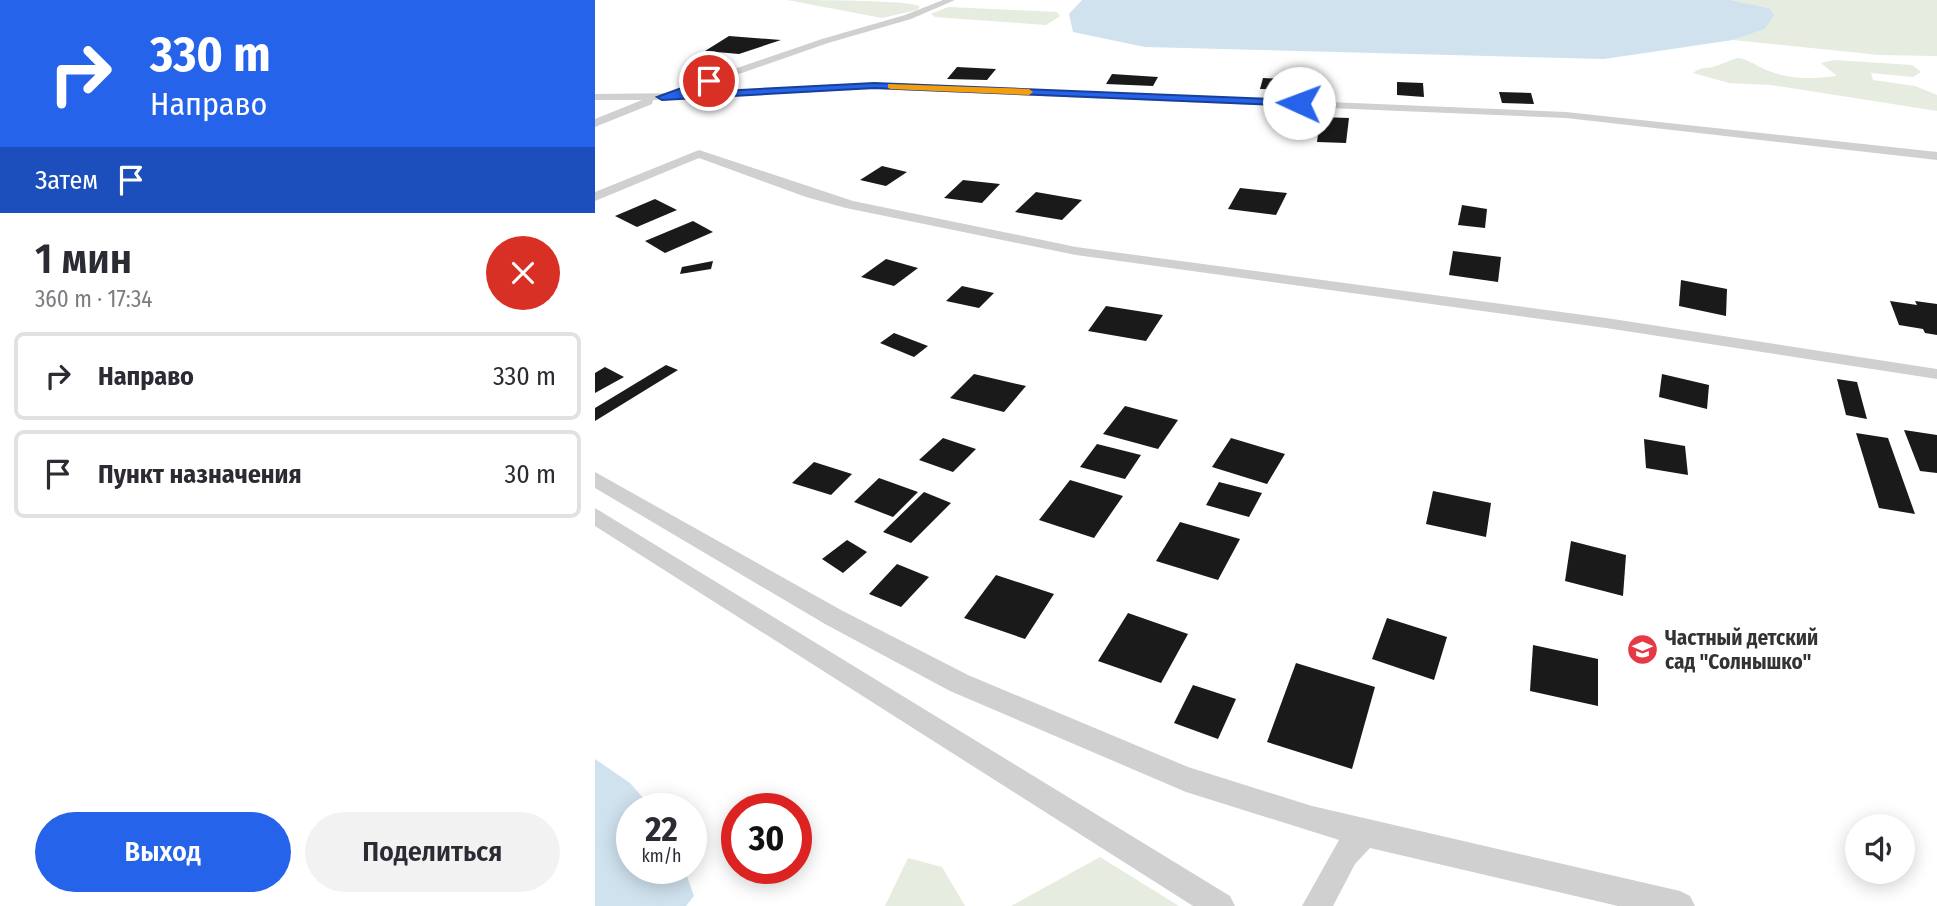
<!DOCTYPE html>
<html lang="ru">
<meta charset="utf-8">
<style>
:root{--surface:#fff;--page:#f2f2f3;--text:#2b2b33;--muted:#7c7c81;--line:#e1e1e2;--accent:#2563eb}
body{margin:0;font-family:"Fira Sans Condensed",sans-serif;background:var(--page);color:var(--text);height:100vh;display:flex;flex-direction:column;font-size:26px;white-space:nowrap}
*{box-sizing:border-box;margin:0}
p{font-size:23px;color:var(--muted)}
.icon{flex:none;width:38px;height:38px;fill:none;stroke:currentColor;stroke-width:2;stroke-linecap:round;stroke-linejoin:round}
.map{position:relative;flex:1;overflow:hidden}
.drawer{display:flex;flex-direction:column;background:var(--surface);width:595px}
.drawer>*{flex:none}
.guide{background:#2563eb;color:#fff;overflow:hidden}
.controls{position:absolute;left:1250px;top:814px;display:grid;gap:14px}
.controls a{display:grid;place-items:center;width:70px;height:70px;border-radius:50%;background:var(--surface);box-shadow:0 4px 18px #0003;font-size:35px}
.speed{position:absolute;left:21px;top:793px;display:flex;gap:14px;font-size:35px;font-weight:700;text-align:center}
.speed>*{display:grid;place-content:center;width:91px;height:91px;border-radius:50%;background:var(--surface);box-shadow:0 4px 18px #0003;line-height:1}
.speed small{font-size:18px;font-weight:400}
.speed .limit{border:10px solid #d22;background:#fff;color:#111}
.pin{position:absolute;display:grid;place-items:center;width:60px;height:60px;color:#fff;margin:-30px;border:4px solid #fff;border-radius:50%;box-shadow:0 2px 7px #0007}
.me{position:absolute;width:77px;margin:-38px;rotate:272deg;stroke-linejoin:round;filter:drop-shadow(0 0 5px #0008)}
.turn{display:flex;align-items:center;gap:24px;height:147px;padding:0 35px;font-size:32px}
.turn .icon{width:91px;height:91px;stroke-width:2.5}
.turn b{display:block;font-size:49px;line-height:60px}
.then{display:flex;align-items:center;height:66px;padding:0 35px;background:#0003;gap:14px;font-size:26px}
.round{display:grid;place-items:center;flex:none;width:74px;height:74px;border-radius:37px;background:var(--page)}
.overview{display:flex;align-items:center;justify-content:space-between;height:119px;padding:0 35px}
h1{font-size:42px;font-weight:600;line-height:52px}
.action{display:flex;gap:14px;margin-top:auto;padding:14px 35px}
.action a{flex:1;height:80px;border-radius:42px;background:var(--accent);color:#fff;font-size:28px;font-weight:600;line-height:80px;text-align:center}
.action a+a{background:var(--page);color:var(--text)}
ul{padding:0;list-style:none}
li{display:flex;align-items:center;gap:21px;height:88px;margin:0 14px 10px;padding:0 21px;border:4px solid var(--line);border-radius:10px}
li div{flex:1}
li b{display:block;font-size:26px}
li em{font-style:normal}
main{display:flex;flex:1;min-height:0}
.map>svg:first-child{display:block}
</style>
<main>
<section class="drawer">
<div class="guide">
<div class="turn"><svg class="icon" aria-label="right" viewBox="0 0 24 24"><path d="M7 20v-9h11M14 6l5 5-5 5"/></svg><div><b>330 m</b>Направо</div></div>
<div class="then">Затем<svg class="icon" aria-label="arrive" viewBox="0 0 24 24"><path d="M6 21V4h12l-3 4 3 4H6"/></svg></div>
</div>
<div class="overview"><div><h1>1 мин</h1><p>360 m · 17:34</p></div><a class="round" style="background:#d93025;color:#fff"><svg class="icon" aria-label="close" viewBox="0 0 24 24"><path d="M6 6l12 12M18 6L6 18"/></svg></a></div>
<ul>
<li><svg class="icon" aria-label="right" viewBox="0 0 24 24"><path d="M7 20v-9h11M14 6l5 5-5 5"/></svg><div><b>Направо</b></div><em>330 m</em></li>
<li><svg class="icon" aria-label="arrive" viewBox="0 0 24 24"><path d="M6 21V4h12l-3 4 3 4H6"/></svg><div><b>Пункт назначения</b></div><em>30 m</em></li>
</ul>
<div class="action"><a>Выход</a><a>Поделиться</a></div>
</section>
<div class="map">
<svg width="1342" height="906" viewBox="0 0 1342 906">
<rect width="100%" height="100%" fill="#fff"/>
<g fill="#e6ecdf">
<path d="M 192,0 C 216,0 310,0 325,6 L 322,10 L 287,18 Z"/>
<polygon points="1135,0 1342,0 1342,56 1284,55 1138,40 1170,29 1174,8"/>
<polygon points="353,7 462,12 465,16 451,25 340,17 336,14"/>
<path d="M 1144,58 C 1157,61 1163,67 1174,71 C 1197,80 1218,79 1242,76 L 1226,63 L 1239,60 L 1317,65 L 1326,72 L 1318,77 L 1276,73 L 1278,80 L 1320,86 L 1342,95 L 1342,111 L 1176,85 L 1134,83 L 1098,73 C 1107,66 1111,69 1121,66 C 1129,64 1135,59 1144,58 Z"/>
<polygon points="505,857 584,906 416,906"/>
<polygon points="313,858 347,867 370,906 290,906"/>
</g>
<g fill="#cfe2ee">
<polygon points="487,0 1135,0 1174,8 1179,15 1170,29 1138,40 1009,59 550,47 478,32 474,14"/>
<polygon points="0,759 35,783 57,808 37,808 37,868 89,868 99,896 91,906 0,906"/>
</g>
<g fill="#1a1a1a">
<polygon points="134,36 186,40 144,54 110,51"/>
<polygon points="362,67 401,69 392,80 352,79"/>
<polygon points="517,74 563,77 558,86 511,84"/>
<polygon points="668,78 709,80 707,90 665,89"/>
<polygon points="802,82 828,83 829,97 802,95"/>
<polygon points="904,92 936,93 939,104 907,103"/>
<polygon points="725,117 754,118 751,143 722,142"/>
<polygon points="287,166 312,172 291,186 265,180"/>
<polygon points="368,180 405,184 387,203 349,198"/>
<polygon points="645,188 692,193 681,215 633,209"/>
<polygon points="441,192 487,200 467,220 420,212"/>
<polygon points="60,199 82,210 42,227 20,216"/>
<polygon points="867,205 892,209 890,228 863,225"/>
<polygon points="98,221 118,232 70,253 50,241"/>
<polygon points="858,251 906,257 903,282 854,275"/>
<polygon points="291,259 323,268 299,286 266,277"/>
<polygon points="118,261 116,269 85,274 87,267"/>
<polygon points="1086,280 1132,289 1131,316 1084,306"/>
<polygon points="367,286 399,293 384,308 351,301"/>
<polygon points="1295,301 1322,305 1320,301 1342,304 1342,335 1330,333 1328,329 1304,325"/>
<polygon points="511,306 568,315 551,341 493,331"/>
<polygon points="299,333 333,346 319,357 285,343"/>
<polygon points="71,365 83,370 0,421 0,408"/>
<polygon points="10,367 29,377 0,393 0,373"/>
<polygon points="379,374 431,386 409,412 355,398"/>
<polygon points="1067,374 1114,385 1112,409 1064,397"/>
<polygon points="1242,379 1262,382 1272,419 1251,415"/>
<polygon points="530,406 583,420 563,449 508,434"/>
<polygon points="1309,430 1342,435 1342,473 1325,471"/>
<polygon points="1261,433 1293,438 1320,514 1284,508"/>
<polygon points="348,438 381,449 358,472 324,460"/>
<polygon points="636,438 690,454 672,484 617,467"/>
<polygon points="1049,439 1090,446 1093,475 1051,468"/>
<polygon points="502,444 546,455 530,479 485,467"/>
<polygon points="219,462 257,474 236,495 197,483"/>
<polygon points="284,478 323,492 298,517 259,502"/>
<polygon points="475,480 528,496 499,538 444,520"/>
<polygon points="624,482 667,493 654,517 611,505"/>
<polygon points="838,491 896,503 891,537 831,524"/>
<polygon points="329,492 356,503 316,543 288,532"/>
<polygon points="585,522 645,539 623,580 561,561"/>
<polygon points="252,540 272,552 248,573 227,559"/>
<polygon points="976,541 1031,555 1028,596 970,581"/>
<polygon points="302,564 334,577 306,607 274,594"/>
<polygon points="401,575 459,594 430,639 369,618"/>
<polygon points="533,613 593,634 566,683 503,661"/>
<polygon points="792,618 852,637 839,680 777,659"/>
<polygon points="938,645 1003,659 1003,706 935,691"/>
<polygon points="701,663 780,687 757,769 672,742"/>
<polygon points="598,685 641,699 623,739 579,723"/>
</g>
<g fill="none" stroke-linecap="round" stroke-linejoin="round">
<g fill="#d0d0d0" fill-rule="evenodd">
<polygon points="348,0 360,0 316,19 233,43 92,92 280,83 971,112 1342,152 1342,160 971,118 280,89 58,100 57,104 0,127 0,119 47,100 0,100 0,94 86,93 82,90 84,88 227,39 310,15"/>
<polygon points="104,150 258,201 481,247 1011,318 1342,369 1342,379 1011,328 481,255 251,208 211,197 104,158 0,201 0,192"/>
<polygon points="0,472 246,610 373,675 593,767 717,806 1085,891 1095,896 1100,906 1023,906 775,848 760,864 738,906 707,906 744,840 591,792 355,691 230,624 0,488"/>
<polygon points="0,508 635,896 640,906 598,906 0,526"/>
</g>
</g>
<polygon fill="#2563eb" stroke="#184099" stroke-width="2" points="111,79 118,81 87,93 279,83 704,100 709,103 704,106 279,88 67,100 62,97"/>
<polygon fill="#f59e0b" points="293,84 434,89 438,92 434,95 296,89 293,88"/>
<defs>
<symbol id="school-disc" viewBox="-11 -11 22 22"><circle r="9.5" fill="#e63946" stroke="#fff"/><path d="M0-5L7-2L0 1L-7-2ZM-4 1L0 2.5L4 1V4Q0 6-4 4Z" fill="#fff"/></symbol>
</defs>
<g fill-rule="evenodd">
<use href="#school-disc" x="1030" y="632" width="35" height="35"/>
</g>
<g text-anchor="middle" stroke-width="7" stroke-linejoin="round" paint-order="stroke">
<g font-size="21" font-weight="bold" fill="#333" stroke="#fff" text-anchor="start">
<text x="1070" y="645">Частный детский<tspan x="1070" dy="24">сад "Солнышко"</tspan></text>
</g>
</g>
</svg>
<div class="controls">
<a><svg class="icon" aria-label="sound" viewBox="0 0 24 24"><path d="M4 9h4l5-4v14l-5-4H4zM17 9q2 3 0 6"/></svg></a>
</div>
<div class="speed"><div>22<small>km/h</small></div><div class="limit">30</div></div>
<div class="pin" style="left:114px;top:81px;background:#d93025"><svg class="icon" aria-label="arrive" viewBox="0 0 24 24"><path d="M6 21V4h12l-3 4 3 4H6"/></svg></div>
<svg class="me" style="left:704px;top:103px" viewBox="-20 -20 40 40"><circle r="19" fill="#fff"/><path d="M0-13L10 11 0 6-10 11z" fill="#2563eb"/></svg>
</div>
</main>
